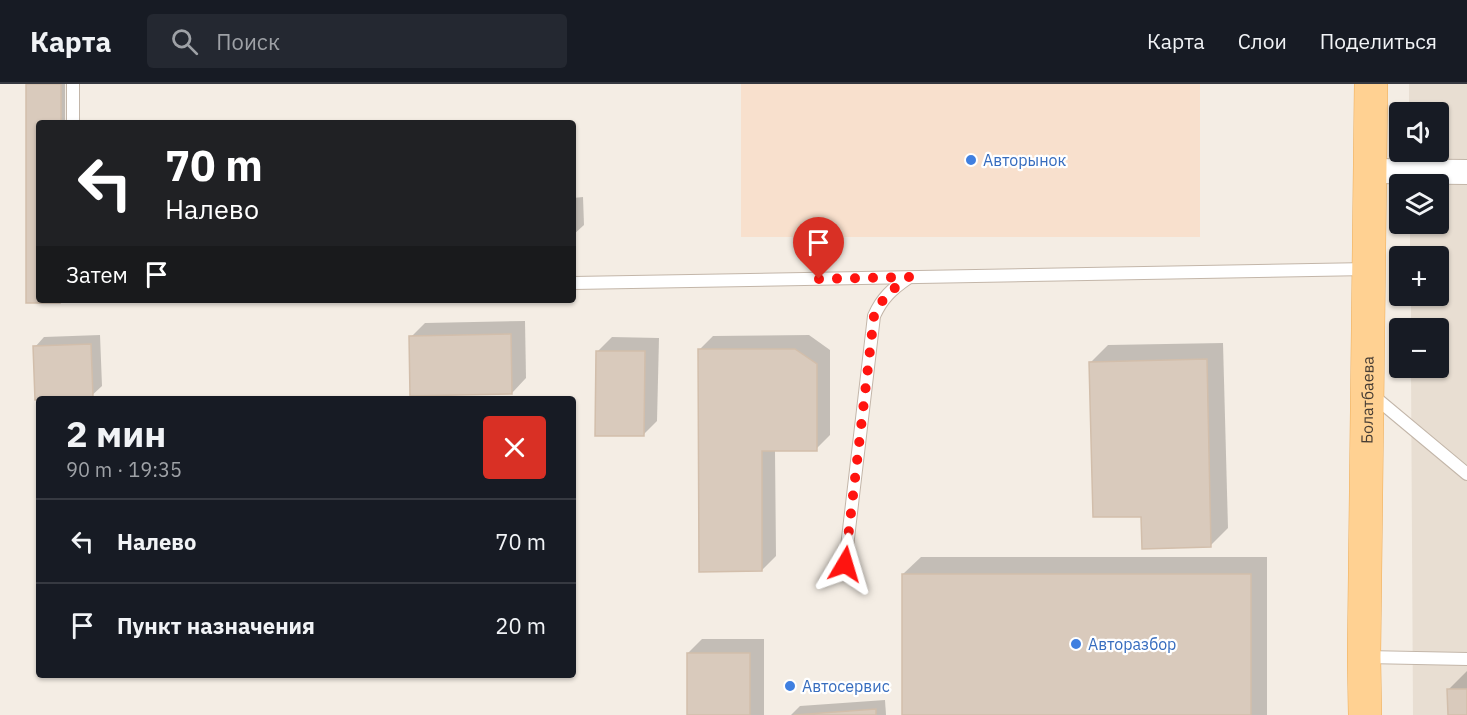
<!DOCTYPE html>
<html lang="ru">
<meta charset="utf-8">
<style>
:root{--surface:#171b24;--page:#242831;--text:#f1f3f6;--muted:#9ea1a6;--line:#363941}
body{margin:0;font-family:"IBM Plex Sans",sans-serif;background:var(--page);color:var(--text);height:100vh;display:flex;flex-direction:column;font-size:22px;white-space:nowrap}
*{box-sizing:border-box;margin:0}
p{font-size:20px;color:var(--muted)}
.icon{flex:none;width:33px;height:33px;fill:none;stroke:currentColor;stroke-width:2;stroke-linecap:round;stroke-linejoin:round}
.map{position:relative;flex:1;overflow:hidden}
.side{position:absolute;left:36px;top:312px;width:540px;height:282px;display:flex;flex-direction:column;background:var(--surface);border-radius:6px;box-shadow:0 2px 4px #0004}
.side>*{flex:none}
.hud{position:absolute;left:36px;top:36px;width:540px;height:183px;border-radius:6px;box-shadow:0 2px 4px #0004;background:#202124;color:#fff;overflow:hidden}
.fabs{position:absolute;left:1389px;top:18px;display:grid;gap:12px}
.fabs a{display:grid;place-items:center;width:60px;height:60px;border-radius:6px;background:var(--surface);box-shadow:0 2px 4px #0004;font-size:30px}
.pin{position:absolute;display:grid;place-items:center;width:51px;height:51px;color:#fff;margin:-62px -26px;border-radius:50% 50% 50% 0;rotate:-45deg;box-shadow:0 0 6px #0007}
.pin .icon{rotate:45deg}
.me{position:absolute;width:66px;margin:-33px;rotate:7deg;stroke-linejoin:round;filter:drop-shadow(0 0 4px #0008)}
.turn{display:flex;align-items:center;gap:21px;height:126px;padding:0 30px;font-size:27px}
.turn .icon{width:78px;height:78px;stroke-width:2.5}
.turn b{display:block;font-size:42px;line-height:51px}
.then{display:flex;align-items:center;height:57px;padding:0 30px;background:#0003;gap:12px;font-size:22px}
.round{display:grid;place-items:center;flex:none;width:63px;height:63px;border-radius:6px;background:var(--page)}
.headline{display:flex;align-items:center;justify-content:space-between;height:102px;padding:0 30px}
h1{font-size:36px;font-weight:800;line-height:45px}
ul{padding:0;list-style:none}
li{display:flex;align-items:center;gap:18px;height:84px;padding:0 30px;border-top:2px solid var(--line)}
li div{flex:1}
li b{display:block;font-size:22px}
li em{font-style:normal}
header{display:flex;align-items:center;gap:36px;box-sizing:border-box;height:84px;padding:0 30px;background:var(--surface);border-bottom:2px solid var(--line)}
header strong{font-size:28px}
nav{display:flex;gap:33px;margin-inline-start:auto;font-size:21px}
.search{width:420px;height:54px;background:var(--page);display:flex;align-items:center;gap:15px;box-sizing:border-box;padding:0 21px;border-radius:6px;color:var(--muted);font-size:22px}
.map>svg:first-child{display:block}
</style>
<header>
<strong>Карта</strong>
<div class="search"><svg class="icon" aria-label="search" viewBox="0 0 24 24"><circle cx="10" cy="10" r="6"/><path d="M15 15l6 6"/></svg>Поиск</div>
<nav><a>Карта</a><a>Слои</a><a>Поделиться</a></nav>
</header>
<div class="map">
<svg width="1467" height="631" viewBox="0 0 1467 631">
<rect width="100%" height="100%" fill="#f4ede4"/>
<polygon fill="#e8ded2" points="1409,0 1467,0 1467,631 1413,631 1411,284 1438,284 1438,244 1411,244 1411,212 1438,212 1438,172 1410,172 1410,140 1438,140 1438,100 1410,100 1410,68 1438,68 1438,28 1409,28"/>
<rect fill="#f8e0cd" x="741" y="0" width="459" height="153"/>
<g fill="#0003">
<polygon points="28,0 65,0 65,39 39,39 39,216 61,216 60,218 27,217"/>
<polygon points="583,113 584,141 573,151 573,114"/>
<polygon points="525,237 526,294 512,309 411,253 425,239"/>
<polygon points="100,251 102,302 89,314 111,315 57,315 59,313 35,263 44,253"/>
<polygon points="809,251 830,266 830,351 816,365 775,366 776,472 762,486 699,266 713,252"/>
<polygon points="612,253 659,254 657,337 643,351 598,267"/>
<polygon points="1223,259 1228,444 1210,462 1142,431 1090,279 1108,261"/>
<polygon points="921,473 1267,473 1267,631 904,631 903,490"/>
<polygon points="702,555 764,555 764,631 688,631 688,569"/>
<polygon points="1467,587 1467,631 1449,631 1449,605"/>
<polygon points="885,616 886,631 791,631 800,622"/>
</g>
<g fill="#d9cabc" stroke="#d2beab" stroke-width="1.5">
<polygon points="26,0 61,0 61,39 39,39 39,216 60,216 60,219 26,219"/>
<polygon points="511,250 512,310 410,312 409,252"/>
<polygon points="91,260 93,313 35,316 33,262"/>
<polygon points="698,265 795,265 817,280 817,367 762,367 762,487 699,488"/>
<polygon points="596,267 645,267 644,352 595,352"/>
<polygon points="1207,275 1211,463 1142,465 1141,433 1093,433 1089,278"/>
<rect x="902" y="490" width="349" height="141"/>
<rect x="687" y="569" width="63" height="62"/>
<polygon points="1447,605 1467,605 1467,631 1448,631"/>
<polygon points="876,625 876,631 794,631"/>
</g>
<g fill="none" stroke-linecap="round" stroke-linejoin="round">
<defs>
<g id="lane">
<polyline points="73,39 73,0"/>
<polyline points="573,199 1368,185"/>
<polyline points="1371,310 1467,390"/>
<path d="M 845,480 L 874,232 C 882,214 892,205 908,194"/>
<polyline points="1366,573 1467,575"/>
</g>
<polyline id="street" points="1370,87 1467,88"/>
<g id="primary">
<path id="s1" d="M 1365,631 L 1364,573 L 1371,0"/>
</g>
</defs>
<use href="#lane" stroke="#c3b6a9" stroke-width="14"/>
<use href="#street" stroke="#c3b6a9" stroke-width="26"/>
<use href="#primary" stroke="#eead58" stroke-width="34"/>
<use href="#lane" stroke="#fff" stroke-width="12"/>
<use href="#street" stroke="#fff" stroke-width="24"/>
<use href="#primary" stroke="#ffd192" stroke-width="33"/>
</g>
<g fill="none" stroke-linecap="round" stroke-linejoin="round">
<path stroke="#ff1410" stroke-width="10" stroke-dasharray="0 18" d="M 819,195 L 909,193 C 893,205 882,213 874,232 L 845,480"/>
</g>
<g fill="#3f7fe0" stroke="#fff" stroke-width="2">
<circle cx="971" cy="76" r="6"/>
<circle cx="1076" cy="560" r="6"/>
<circle cx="790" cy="602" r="6"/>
</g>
<g text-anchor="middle" stroke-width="4.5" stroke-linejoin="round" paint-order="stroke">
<g font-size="16" fill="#366cbe" stroke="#fff" text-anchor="start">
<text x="983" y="82">Авторынок</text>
<text x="1088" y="566">Авторазбор</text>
<text x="802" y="608">Автосервис</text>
</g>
<g font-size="16" fill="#473d34" stroke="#fff">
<text dy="6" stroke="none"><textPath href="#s1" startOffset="315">Болатбаева</textPath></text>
</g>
</g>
</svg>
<div class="fabs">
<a><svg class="icon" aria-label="sound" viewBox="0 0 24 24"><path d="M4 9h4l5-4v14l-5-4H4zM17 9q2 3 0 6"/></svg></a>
<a><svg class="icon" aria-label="layers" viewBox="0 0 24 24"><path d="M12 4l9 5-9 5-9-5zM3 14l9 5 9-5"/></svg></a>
<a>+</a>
<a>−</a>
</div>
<div class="pin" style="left:819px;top:195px;background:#d93025"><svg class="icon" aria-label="arrive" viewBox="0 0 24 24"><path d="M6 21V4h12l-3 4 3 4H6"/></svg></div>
<svg class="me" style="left:845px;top:480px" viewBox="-20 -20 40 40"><path d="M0-17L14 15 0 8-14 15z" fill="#ff1410" stroke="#fff" stroke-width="4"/></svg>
<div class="hud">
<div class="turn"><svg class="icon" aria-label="left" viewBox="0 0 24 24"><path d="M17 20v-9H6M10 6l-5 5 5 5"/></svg><div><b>70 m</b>Налево</div></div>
<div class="then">Затем<svg class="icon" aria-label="arrive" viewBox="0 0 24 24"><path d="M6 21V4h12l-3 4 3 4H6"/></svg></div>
</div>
<section class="side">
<div class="headline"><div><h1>2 мин</h1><p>90 m · 19:35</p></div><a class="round" style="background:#d93025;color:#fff"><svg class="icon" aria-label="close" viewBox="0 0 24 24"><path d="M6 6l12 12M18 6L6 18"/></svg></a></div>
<ul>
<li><svg class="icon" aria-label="left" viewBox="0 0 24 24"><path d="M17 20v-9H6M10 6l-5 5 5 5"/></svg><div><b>Налево</b></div><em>70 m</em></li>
<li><svg class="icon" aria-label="arrive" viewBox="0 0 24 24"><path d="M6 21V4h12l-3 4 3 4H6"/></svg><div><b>Пункт назначения</b></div><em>20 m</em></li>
</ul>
</section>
</div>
